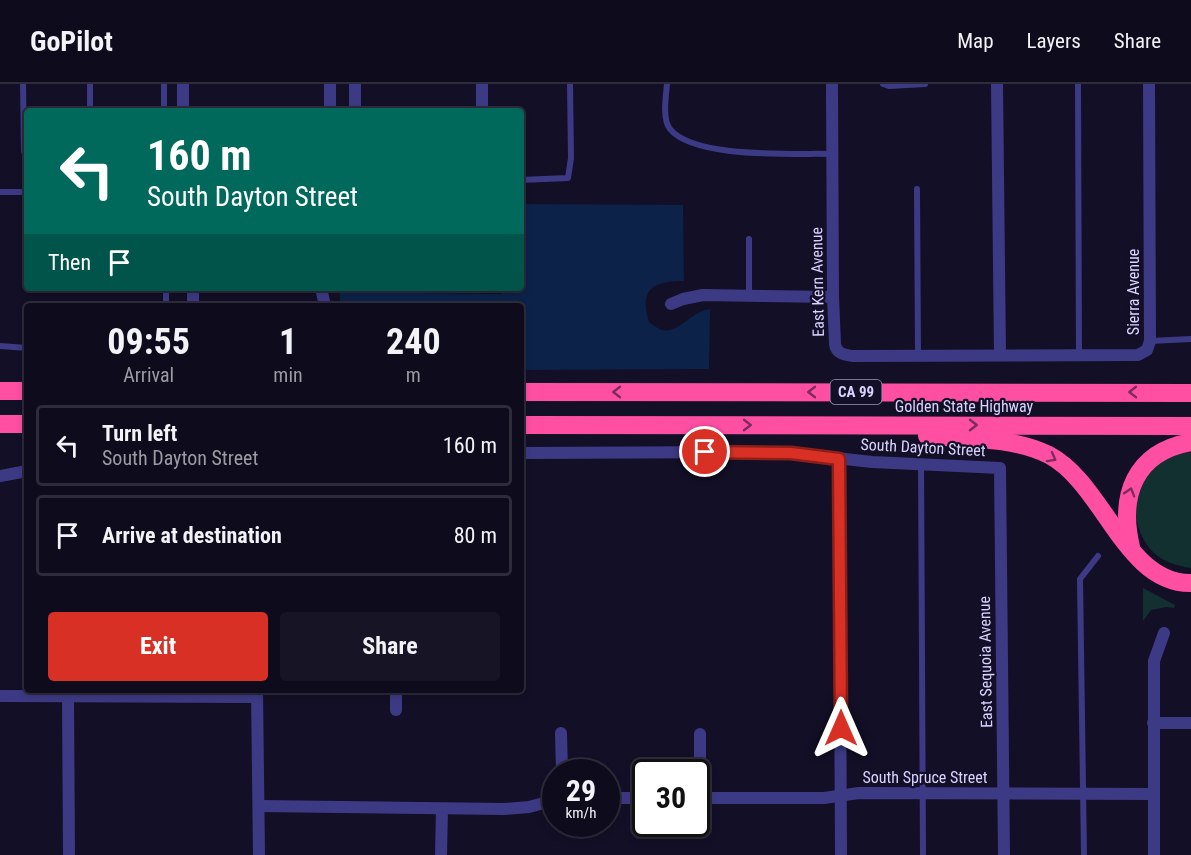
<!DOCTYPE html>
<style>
:root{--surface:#0e0b1c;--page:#171425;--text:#f1f3f6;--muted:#9b9ba3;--line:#2e2b3b;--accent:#d93025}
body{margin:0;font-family:"Roboto Condensed",sans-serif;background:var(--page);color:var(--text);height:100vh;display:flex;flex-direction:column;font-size:22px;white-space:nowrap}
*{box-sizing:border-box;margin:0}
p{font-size:20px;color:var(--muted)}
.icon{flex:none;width:33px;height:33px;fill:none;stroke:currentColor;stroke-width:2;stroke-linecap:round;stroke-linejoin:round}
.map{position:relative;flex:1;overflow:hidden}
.panel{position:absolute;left:24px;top:219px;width:500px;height:390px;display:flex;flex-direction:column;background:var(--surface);border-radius:6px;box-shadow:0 3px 9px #0003,0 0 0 2px var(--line)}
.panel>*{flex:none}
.hud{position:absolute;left:24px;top:24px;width:500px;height:183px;border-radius:6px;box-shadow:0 3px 9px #0003,0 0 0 2px var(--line);background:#00695c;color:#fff;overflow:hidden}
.speed{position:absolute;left:542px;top:675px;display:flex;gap:12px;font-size:30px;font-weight:700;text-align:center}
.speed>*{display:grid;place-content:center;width:78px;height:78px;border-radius:50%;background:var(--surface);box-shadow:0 3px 9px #0003,0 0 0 2px var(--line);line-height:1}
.speed small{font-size:15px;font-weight:400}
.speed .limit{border:3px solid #111;border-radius:9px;background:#fff;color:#111}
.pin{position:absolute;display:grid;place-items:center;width:51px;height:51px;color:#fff;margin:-26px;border:3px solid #fff;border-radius:50%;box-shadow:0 2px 6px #0007}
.me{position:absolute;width:66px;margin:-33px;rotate:0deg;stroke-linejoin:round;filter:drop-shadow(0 0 4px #0008)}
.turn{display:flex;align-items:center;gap:21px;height:126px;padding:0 24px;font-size:27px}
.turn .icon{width:78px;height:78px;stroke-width:2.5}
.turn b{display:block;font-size:42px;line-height:51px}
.then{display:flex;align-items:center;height:57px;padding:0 24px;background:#0003;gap:12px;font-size:22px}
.eta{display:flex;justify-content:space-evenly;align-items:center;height:102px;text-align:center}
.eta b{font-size:36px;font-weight:700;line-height:42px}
.action{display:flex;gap:12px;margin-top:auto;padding:12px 24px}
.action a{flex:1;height:69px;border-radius:6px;background:var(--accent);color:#fff;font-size:24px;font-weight:700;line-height:69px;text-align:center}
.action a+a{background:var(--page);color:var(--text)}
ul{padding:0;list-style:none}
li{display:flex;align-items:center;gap:18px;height:81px;margin:0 12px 9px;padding:0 12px;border:3px solid var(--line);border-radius:6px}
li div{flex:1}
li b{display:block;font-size:22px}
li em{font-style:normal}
header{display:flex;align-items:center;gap:36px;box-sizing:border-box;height:84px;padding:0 30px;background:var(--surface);border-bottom:2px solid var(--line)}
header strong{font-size:28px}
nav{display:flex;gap:33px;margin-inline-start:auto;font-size:21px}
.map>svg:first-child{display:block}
</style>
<header>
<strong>GoPilot</strong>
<nav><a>Map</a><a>Layers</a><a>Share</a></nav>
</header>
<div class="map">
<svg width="1191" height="771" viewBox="0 0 1191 771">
<rect width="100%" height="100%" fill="#130f26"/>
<g fill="#12302f">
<path d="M 1191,368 L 1191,484 C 1178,482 1163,478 1153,468 C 1128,443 1131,398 1160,378 C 1170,372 1180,370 1191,368 Z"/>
<polygon points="1143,504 1175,521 1174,524 1167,523 1151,526 1143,537"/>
</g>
<path fill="#0c2248" d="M 521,120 L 683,121 L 684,197 C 652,197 639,206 649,238 C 652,240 658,245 662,246 C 679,250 691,227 710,225 L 709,285 L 521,286 L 520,222 L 340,222 L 340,208 L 502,210 L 502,204 L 520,204 Z"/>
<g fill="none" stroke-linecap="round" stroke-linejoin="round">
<g stroke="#3d3a85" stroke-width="6">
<polyline points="23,0 24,67 27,74"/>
<path d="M 667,0 C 666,12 662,35 670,45 C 694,75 794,69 832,70"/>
<polyline points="883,0 889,2 925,0"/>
<polyline points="1078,0 1079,271"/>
<polyline points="90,27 90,0"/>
<polyline points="164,27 164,0"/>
<polyline points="520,96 568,94 571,74 570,0"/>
<polyline points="917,105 918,271"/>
<polyline points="0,108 27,108"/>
<polyline points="166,204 166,222"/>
<polyline points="749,212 749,155"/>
<polyline points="1150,257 1191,255"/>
<polyline points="0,262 27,264"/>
<polyline points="921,380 923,771"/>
<polyline points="1084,771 1080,495 1098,472"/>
</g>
<g stroke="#3d3a85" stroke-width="12">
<polyline points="355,0 355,27"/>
<polyline points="482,0 482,27"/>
<path d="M 832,0 L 833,213 L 835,260 C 836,269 844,271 853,272 L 1138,271 L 1147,266 L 1150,257 L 1149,0"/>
<polyline points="997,0 1000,271"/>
<polyline points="183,27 183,0"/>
<polyline points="330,27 330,0"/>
<polyline points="193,204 193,222"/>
<polyline points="321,204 325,222"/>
<polyline points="671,220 683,215 703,211 833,213"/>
<polyline points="520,369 751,368 791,369 872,378 1000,384 1004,771"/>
<polyline points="839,375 841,771"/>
<polyline points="0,392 27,387"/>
<polyline points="396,606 396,626"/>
<polyline points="257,607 259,771"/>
<polyline points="0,612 257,613"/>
<polyline points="68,612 69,771"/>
<polyline points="1153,639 1191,639"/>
<polyline points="561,649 562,688"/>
<polyline points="700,650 700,714"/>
<polyline points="606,714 645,714"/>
<polyline points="696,714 824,714 859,709 1154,710"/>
<polyline points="259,722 504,725 529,723 555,716"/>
<polyline points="441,771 442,725"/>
<polyline points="1154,771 1154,577 1164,549"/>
</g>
<g stroke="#ff4fa3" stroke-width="18">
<polyline points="0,307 27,307"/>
<polyline points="520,308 1191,309"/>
<polyline points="0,340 27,340"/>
<polyline points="520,341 1191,342"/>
<path d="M 927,352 C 967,355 1013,353 1049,371 C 1104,400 1125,500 1191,499"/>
<path d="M 1131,463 C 1119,412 1134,368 1191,358"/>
</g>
</g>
<defs><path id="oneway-chevron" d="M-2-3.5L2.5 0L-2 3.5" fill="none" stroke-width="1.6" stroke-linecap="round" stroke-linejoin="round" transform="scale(1.5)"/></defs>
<g stroke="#7d2c5e">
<use href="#oneway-chevron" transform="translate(617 308) rotate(-180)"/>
<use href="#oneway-chevron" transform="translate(812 308) rotate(-180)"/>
<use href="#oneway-chevron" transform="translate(1133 308) rotate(-180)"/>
<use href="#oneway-chevron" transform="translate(747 341)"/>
<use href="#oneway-chevron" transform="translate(973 341)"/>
<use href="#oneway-chevron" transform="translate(1052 374) rotate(29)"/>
<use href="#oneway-chevron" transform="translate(1130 408) rotate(-73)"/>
</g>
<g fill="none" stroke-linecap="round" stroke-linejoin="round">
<defs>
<polyline id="route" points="705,368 791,369 839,375 841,644"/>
</defs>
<use href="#route" stroke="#8d1f18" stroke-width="15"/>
<use href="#route" stroke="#d93025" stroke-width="10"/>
</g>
<g text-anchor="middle" stroke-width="4.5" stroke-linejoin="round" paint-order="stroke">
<rect fill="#130f26" stroke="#9e99be" stroke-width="1.5" x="830.5" y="296" width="51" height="24" rx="4.5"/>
<g font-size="15" font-weight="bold" fill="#d9d4ff">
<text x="856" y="313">CA 99</text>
</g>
<g font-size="16" fill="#d9d4ff" stroke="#130f26">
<text transform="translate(817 198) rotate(-91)" y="6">East Kern Avenue</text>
<text transform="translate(1133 208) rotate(-90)" y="6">Sierra Avenue</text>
<text x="964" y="328">Golden State Highway</text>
<text transform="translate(923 363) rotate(3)" y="6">South Dayton Street</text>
<text transform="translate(985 578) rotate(-91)" y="6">East Sequoia Avenue</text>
<text x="925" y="699">South Spruce Street</text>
</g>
</g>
</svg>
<div class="speed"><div>29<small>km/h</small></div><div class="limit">30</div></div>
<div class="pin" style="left:705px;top:368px;background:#d93025"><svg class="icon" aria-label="arrive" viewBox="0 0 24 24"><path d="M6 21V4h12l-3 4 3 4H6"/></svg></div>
<svg class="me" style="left:841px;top:644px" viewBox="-20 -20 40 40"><path d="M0-17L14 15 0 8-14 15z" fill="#d93025" stroke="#fff" stroke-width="4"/></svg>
<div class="hud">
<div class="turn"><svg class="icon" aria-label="left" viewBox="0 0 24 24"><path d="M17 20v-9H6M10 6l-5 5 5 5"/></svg><div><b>160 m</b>South Dayton Street</div></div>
<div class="then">Then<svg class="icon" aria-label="arrive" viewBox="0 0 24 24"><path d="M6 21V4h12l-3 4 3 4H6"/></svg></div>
</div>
<section class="panel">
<div class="eta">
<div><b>09:55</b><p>Arrival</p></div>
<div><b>1</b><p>min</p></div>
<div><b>240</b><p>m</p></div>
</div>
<ul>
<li><svg class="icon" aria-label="left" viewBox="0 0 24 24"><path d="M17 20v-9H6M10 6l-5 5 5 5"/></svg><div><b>Turn left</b><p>South Dayton Street</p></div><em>160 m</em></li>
<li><svg class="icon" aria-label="arrive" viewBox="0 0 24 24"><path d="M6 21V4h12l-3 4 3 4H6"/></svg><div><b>Arrive at destination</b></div><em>80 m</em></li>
</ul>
<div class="action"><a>Exit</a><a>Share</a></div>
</section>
</div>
